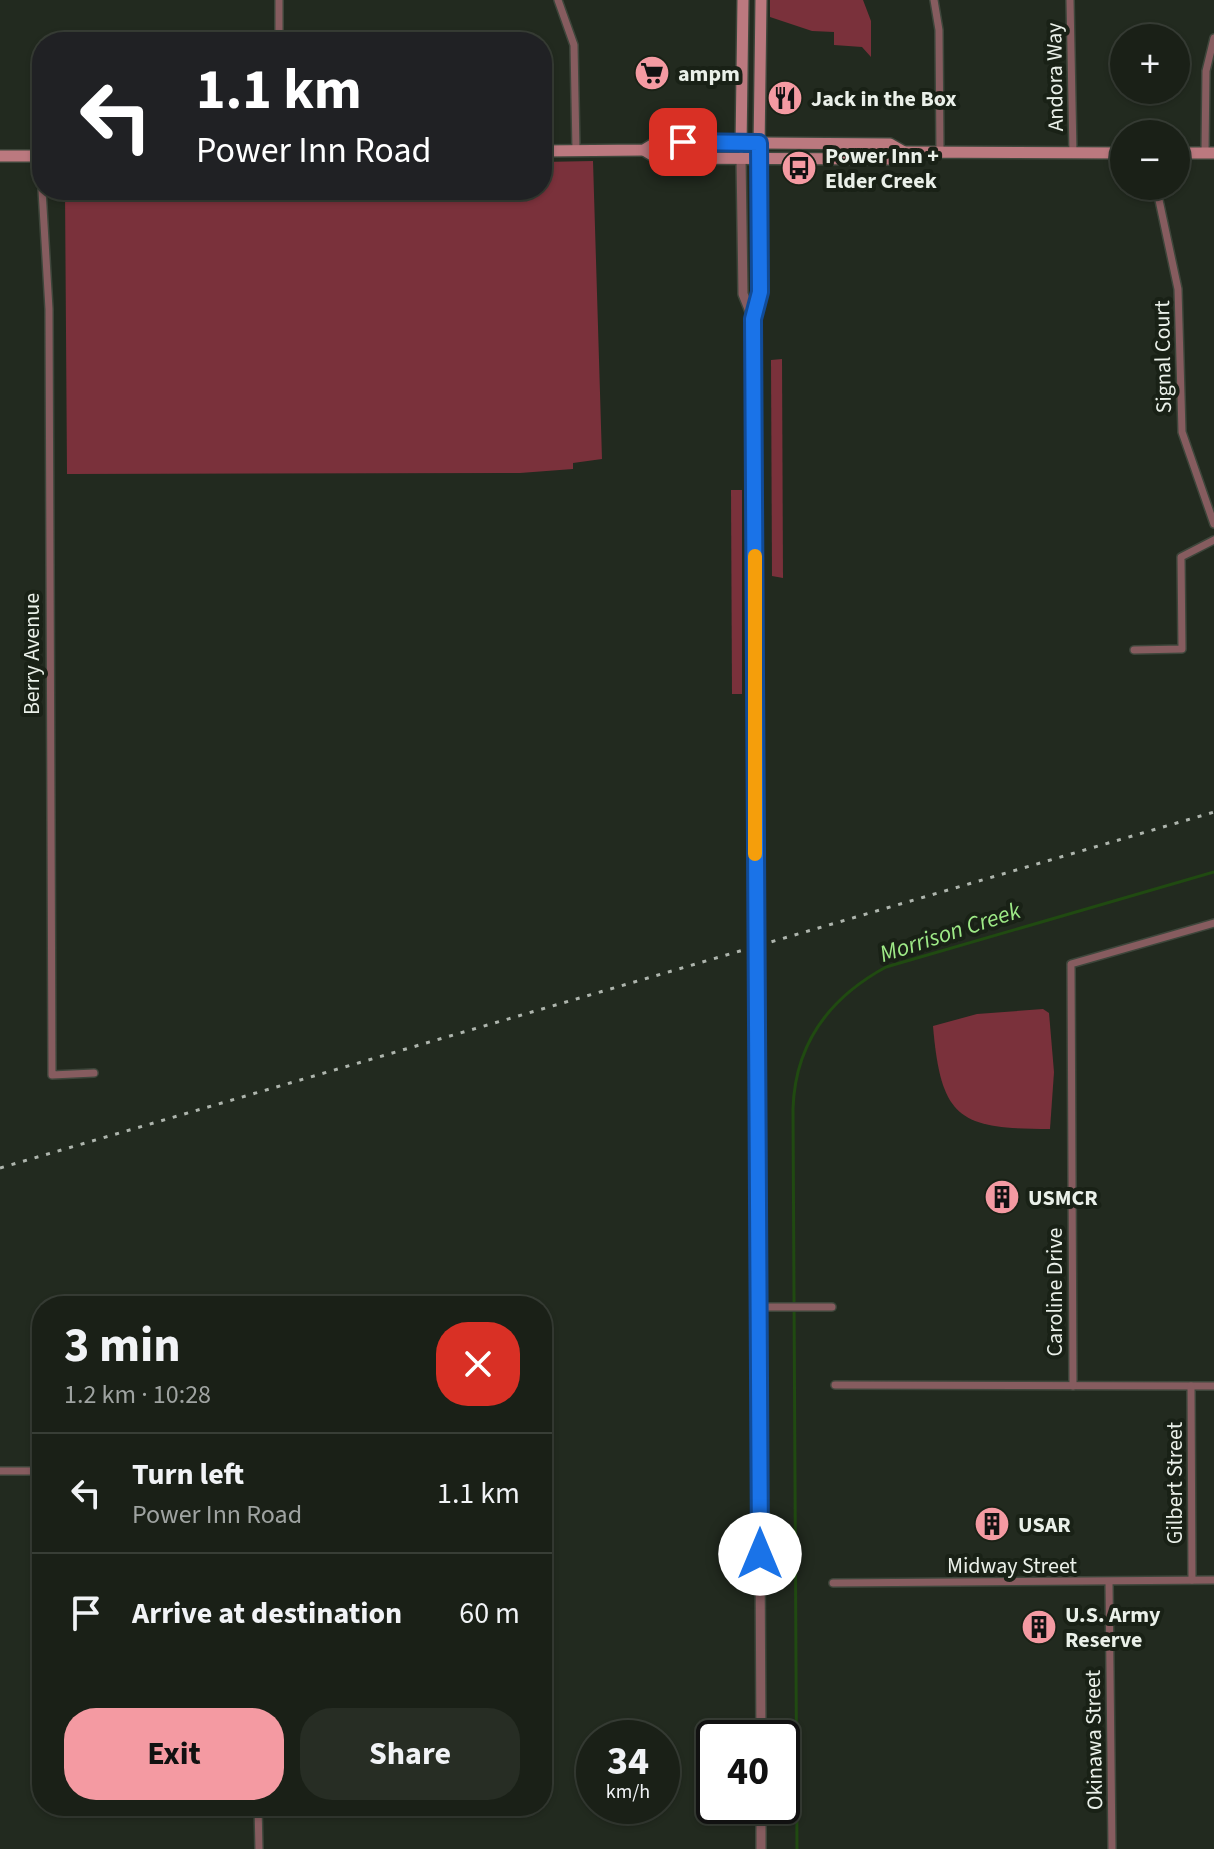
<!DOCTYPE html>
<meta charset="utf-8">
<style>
:root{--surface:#1a2017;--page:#272d24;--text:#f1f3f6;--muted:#9fa3a1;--line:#383e36;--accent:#f49aa2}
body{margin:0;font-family:"Source Sans 3",sans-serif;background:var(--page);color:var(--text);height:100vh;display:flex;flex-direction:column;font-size:30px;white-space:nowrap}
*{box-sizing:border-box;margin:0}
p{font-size:26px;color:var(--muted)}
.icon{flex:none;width:44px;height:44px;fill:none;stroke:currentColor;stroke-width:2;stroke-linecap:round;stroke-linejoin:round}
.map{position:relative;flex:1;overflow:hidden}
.sheet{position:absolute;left:32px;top:1296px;width:520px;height:520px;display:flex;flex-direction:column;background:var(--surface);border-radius:32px;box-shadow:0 2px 6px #0004,0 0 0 2px var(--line)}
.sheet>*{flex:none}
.hud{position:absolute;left:32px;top:32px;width:520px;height:168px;border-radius:32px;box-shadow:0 2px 6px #0004,0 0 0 2px var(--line);background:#202124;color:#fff;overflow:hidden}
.tools{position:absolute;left:1110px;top:24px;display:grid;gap:16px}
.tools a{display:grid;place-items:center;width:80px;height:80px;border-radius:50%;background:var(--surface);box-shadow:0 2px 6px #0004,0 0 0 2px var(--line);font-size:40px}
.speed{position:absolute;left:576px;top:1720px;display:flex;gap:16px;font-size:40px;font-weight:700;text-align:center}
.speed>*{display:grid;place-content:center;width:104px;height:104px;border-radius:50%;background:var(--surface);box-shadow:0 2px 6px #0004,0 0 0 2px var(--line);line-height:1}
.speed small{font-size:20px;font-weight:400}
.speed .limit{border:4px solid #111;border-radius:12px;background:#fff;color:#111}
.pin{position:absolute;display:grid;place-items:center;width:68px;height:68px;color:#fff;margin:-34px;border-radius:16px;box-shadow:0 4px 12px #0006}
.me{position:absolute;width:88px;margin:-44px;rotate:0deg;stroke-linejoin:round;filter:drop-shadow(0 0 6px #0008)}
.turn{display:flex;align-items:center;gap:28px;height:168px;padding:0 32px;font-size:36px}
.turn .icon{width:104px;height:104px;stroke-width:2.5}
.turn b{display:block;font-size:56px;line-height:68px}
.round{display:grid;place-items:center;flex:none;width:84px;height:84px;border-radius:32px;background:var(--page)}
.headline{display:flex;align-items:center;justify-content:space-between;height:136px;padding:0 32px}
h1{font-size:48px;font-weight:700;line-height:60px}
.primary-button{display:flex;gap:16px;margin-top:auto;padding:16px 32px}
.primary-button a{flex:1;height:92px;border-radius:32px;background:var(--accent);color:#111;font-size:32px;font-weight:700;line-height:92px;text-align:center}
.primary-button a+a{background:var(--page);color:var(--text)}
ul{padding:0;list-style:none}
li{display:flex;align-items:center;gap:24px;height:120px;padding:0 32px;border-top:2px solid var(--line)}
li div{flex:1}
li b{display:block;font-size:30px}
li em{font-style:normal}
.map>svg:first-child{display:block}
</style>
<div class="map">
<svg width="1214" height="1849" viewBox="0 0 1214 1849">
<rect width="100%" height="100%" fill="#222a1f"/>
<g fill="#7a313b">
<polygon points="770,0 863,0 871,21 871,57 862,47 834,45 834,32 812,31 770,17"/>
<polygon points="593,161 602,459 573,463 573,469 520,473 67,474 65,190 542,190 542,162"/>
<polygon points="782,359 783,578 772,576 771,360"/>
<polygon points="731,490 742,490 742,694 732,694"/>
<path d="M 1043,1009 L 1049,1013 L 1054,1072 L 1050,1129 C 959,1129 941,1119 933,1026 L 977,1014 Z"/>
</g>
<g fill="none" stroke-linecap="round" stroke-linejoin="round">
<path stroke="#204a11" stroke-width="3" d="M 797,1849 L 793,1109 C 795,1043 829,998 886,967 L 1214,872"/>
<defs>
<g id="minor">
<polyline points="558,0 574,45 576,150"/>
<polyline points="934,0 939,30 940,152"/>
<polyline points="1070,0 1073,153"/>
<polyline points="279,42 279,0"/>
<polyline points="1205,153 1206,71 1214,38"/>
<polyline points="42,168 42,187"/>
<polyline points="1156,186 1178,289 1182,432 1214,524"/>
<polyline points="42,190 49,309 52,1075 94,1073"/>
<polyline points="1134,650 1182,649 1181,557 1214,540"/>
<polyline points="759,1307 832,1307"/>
<polyline points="835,1385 1214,1386"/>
<polyline points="1073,1386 1071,964 1214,923"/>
<polyline points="1191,1386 1192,1580"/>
<polyline points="0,1471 42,1471"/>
<polyline points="1109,1582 1112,1849"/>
<polyline points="833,1583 1214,1580"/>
<polyline points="258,1806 259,1849"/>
</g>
<g id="tertiary">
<polyline points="741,158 743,294 753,319"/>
<polyline points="759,158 760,292 753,319 761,1738"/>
<polyline points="761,1806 761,1849"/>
</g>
<g id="secondary">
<polyline points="741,147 743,0"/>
<polyline points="759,149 761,0"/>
<polyline points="644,150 657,158 889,159 904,152 1124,153"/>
<polyline points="542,151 644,150 657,142 890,144 904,152"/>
<polyline points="1176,153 1214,153"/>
<polyline points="0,156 42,156"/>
</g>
</defs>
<use href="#minor" stroke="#3e463b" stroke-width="10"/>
<use href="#tertiary" stroke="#3e463b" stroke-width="12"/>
<use href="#secondary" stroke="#3e463b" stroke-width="14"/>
<use href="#minor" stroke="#865c5f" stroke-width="7"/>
<use href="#tertiary" stroke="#865c5f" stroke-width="9"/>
<use href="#secondary" stroke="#bb797f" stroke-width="11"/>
<polyline stroke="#aeb5ad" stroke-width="3" stroke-dasharray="4 8" stroke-linecap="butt" points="0,1168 1214,812"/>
</g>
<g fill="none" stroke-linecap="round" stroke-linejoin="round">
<defs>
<polyline id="route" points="683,142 759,143 760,292 753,319 760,1554"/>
</defs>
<use href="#route" stroke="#114b97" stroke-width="20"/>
<use href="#route" stroke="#1a73e8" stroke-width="14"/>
<polyline stroke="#f59e0b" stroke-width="14" points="755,556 755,854"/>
</g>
<defs>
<symbol id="supermarket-disc" viewBox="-11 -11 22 22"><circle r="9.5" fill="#f49aa2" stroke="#192116"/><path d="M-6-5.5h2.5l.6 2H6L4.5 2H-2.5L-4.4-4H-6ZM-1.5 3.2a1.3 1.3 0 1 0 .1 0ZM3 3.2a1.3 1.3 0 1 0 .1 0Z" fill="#111"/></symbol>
<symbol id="restaurant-disc" viewBox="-11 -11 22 22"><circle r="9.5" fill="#f49aa2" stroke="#192116"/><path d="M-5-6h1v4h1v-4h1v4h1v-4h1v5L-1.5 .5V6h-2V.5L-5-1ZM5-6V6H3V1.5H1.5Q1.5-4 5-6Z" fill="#111"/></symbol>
<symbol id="bus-disc" viewBox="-11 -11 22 22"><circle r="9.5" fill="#f49aa2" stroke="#192116"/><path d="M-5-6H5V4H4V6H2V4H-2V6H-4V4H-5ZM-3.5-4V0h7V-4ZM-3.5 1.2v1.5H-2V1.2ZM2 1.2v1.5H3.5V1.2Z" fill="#111"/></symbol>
<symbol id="building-disc" viewBox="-11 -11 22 22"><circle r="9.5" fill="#f49aa2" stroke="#192116"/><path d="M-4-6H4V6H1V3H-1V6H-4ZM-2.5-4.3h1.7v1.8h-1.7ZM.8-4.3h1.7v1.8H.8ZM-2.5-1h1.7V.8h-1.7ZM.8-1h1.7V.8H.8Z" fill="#111"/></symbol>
</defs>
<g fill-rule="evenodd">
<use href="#supermarket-disc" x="632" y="53" width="40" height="40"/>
<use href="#restaurant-disc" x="765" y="78" width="40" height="40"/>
<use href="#bus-disc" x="779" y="148" width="40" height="40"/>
<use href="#building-disc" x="982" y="1177" width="40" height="40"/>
<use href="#building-disc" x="972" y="1504" width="40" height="40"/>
<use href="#building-disc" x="1019" y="1607" width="40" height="40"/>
</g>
<g text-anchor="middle" stroke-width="8" stroke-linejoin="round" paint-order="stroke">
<g font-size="22" font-weight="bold" fill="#eaf0e9" stroke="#192116" text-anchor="start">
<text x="678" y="81">ampm</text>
<text x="811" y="106">Jack in the Box</text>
<text x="825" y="163">Power Inn +<tspan x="825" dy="25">Elder Creek</tspan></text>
<text x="1028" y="1205">USMCR</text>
<text x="1018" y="1532">USAR</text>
<text x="1065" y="1622">U.S. Army<tspan x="1065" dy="25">Reserve</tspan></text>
</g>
<g font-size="22" fill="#eaf0e9" stroke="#192116">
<text transform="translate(1054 77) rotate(-91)" y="8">Andora Way</text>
<text transform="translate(1162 357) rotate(-91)" y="8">Signal Court</text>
<text transform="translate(31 654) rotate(-90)" y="8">Berry Avenue</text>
<text transform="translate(1054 1292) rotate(-90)" y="8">Caroline Drive</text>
<text transform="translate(1174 1483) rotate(-90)" y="8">Gilbert Street</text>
<text x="1012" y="1573">Midway Street</text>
<text transform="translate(1093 1740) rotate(-91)" y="8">Okinawa Street</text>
</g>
<g font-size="24" font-style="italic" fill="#9eea87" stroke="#192116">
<text transform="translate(950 932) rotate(-18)" y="8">Morrison Creek</text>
</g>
</g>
</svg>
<div class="tools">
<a>+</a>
<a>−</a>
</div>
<div class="speed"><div>34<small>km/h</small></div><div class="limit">40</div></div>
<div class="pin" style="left:683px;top:142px;background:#d93025"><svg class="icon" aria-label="arrive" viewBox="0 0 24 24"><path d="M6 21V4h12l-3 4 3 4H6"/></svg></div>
<svg class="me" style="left:760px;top:1554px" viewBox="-20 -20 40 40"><circle r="19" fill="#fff"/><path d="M0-13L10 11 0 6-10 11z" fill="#1a73e8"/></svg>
<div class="hud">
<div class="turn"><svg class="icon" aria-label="left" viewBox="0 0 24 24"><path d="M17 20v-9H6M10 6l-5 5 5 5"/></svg><div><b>1.1 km</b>Power Inn Road</div></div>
</div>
<section class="sheet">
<div class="headline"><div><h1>3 min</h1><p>1.2 km · 10:28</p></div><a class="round" style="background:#d93025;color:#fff"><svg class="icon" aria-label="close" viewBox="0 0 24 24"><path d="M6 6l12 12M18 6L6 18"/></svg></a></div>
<ul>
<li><svg class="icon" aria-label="left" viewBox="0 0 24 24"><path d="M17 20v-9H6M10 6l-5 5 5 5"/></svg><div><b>Turn left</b><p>Power Inn Road</p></div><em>1.1 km</em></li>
<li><svg class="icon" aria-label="arrive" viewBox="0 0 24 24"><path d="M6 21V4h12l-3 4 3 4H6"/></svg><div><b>Arrive at destination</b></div><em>60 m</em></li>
</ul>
<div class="primary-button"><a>Exit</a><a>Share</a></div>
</section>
</div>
